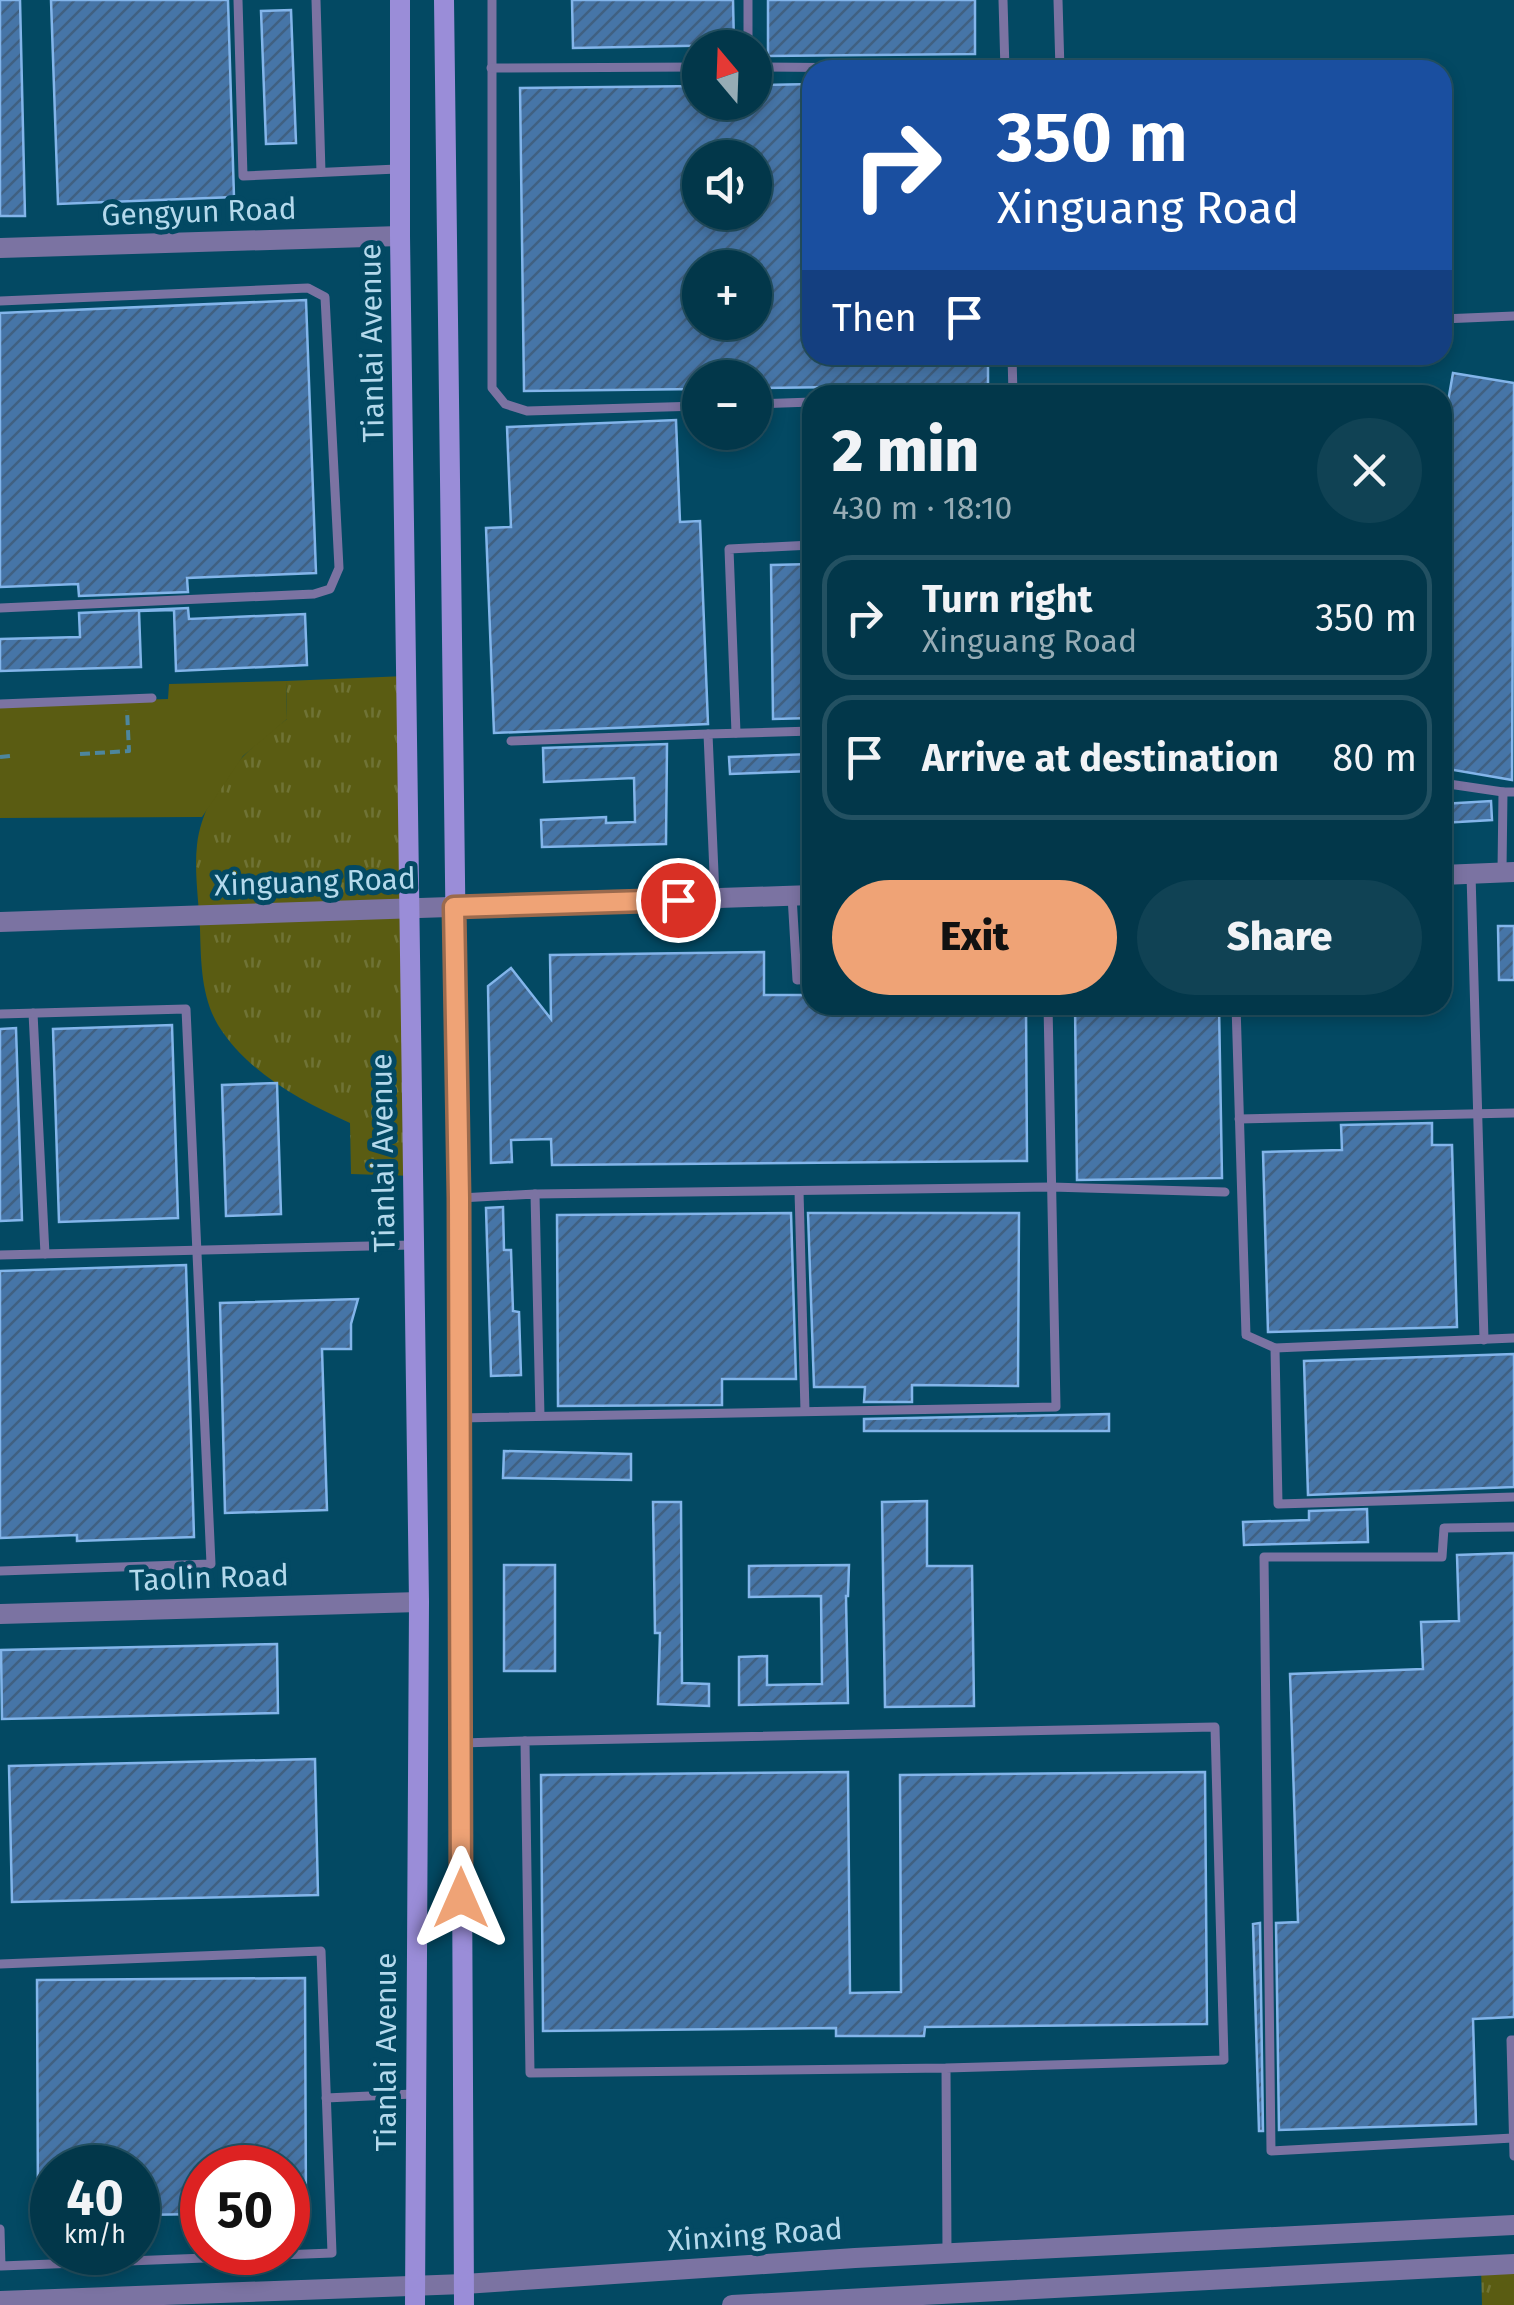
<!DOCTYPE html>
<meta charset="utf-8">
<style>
:root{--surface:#02374a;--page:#104254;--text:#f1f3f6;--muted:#96acb5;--line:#235162;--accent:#efa376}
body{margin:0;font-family:"Fira Sans",sans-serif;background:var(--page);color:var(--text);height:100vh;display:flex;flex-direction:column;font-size:38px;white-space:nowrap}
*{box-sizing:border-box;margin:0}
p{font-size:32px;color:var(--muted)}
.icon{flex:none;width:55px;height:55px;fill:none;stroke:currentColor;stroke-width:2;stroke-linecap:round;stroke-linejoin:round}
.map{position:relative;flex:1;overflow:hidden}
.drawer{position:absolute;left:802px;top:385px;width:650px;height:630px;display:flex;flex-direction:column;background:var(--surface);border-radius:30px;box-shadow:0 5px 15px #0003,0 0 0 2px var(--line)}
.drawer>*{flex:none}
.guide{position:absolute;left:802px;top:60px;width:650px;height:305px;border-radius:30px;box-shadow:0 5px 15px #0003,0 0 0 2px var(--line);background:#1a4fa0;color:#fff;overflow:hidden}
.needle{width:65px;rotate:341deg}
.buttons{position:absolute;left:682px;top:30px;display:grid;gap:20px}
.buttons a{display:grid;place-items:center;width:90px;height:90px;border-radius:50%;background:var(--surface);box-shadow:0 5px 15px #0003,0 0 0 2px var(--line);font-size:50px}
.speed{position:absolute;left:30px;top:2145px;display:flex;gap:20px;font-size:50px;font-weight:700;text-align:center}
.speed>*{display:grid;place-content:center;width:130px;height:130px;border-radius:50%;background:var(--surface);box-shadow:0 5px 15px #0003,0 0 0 2px var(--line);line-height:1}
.speed small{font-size:25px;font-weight:400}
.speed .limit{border:15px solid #d22;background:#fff;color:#111}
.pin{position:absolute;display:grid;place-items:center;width:85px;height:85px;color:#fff;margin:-42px;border:5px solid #fff;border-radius:50%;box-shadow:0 2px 10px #0007}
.me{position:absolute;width:110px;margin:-55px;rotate:0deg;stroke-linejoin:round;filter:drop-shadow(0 0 8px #0008)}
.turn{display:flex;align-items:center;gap:35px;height:210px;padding:0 30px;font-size:45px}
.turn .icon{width:130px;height:130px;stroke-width:2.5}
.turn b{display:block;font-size:70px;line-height:85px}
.then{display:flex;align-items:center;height:95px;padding:0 30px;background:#0003;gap:20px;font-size:38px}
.round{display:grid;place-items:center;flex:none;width:105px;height:105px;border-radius:52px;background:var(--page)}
.overview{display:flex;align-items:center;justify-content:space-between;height:170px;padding:0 30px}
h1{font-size:60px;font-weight:800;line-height:75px}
.primary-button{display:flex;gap:20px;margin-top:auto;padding:20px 30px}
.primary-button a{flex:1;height:115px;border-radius:60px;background:var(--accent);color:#111;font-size:40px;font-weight:800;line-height:115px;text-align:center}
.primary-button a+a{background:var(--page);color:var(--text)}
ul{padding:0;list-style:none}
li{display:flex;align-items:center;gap:30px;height:125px;margin:0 20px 15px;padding:0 10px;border:5px solid var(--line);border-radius:30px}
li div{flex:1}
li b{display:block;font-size:38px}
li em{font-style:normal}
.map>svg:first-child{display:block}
</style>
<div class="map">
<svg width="1514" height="2305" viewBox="0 0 1514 2305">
<defs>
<pattern id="grass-tufts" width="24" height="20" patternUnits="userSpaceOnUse" patternTransform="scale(2.5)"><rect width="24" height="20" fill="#5a5c12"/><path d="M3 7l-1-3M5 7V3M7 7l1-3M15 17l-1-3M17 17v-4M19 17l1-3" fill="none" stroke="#6f7335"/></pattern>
<pattern id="building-hatch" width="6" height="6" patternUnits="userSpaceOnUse" patternTransform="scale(2.5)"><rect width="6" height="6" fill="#4675a7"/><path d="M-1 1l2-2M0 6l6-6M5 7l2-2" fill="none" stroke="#406081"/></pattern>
</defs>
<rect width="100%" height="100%" fill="#034963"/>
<g fill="url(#grass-tufts)">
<path d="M 406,676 L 414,1176 L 351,1174 L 350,1123 C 301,1101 247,1072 218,1025 C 201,996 201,961 200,929 C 199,902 194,872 197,845 C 203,792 245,749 287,719 L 286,681 Z"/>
<polygon points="1514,2264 1514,2305 1482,2305 1481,2265"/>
</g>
<polygon fill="#5a5c12" points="286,681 287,719 243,756 202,817 0,818 0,704 168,699 169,684"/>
<g fill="url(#building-hatch)" stroke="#83b5ea" stroke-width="2.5" fill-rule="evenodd">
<polygon points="0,0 20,0 25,216 0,216"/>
<polygon points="51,0 228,0 234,197 58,204"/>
<polygon points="572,0 733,0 734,45 573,48"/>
<polygon points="768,0 975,0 975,54 768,56"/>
<polygon points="291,10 296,143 266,144 261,11"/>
<path d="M 812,84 L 812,355 L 988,355 L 988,385 L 755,388 L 755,378 L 700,378 L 700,389 L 524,391 L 520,88 L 700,86 L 700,102 L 755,102 L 755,85 ZM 700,158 L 755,158 L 755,212 L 700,212 ZM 700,268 L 755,268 L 755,322 L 700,322 Z"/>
<polygon points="306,300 316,573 187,578 188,592 79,596 78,584 0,587 0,313"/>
<polygon points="1453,373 1514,383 1512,780 1442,768 1442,436"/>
<polygon points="676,420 680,522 700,521 708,724 494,733 486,528 511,527 507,427"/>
<polygon points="812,564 812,718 773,719 771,565"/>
<polygon points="188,608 189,619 305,614 307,665 176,671 174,610 139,611 141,667 0,671 0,639 80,637 79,613"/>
<polygon points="667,744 666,844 542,847 541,820 606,817 606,823 635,822 634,778 544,782 543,748"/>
<polygon points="812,754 812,771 730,774 729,757"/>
<polygon points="1491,801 1492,820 1442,823 1442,804"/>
<polygon points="1498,926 1514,926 1514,980 1499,980"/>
<polygon points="764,952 764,995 812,995 812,1005 1026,1005 1027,1161 552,1165 551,1139 511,1140 512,1162 491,1163 488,986 511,968 551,1019 550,955"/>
<polygon points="1075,1005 1219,1005 1222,1178 1077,1180"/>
<polygon points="172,1025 178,1218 59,1222 53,1029"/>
<polygon points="16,1028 22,1220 0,1221 0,1029"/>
<polygon points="277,1083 281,1214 226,1216 222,1085"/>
<polygon points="1432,1123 1432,1145 1452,1145 1457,1327 1268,1332 1263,1152 1342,1150 1341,1125"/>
<polygon points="503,1207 504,1250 511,1250 513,1311 519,1312 521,1375 491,1376 486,1208"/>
<polygon points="791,1213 796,1379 722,1379 722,1405 558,1406 557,1215"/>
<polygon points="808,1213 1019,1213 1018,1386 912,1385 912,1402 864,1402 865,1387 814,1387"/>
<polygon points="186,1265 194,1537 77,1541 77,1535 0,1538 0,1271"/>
<polygon points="358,1299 351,1324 351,1349 322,1349 327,1510 225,1513 220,1303"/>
<polygon points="1514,1354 1514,1487 1308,1495 1304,1361"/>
<polygon points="1109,1414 1109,1431 864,1431 864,1419"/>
<polygon points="504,1451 631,1454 631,1480 503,1478"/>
<polygon points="927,1501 927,1566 972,1566 974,1706 885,1707 882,1502"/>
<polygon points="653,1502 681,1502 682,1683 709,1684 709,1706 658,1704 660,1633 655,1633"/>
<polygon points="1367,1509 1368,1542 1244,1545 1243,1522 1309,1520 1309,1511"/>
<polygon points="1514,1553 1514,2017 1473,2019 1476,2124 1279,2130 1276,1923 1298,1922 1290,1674 1423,1669 1421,1622 1459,1621 1457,1555"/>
<rect x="504" y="1565" width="51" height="106"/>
<polygon points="849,1565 848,1596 846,1596 848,1703 739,1705 739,1657 767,1656 767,1685 822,1684 821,1596 749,1597 749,1566"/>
<polygon points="277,1644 278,1713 2,1719 1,1650"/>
<polygon points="315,1759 318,1895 12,1902 9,1766"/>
<polygon points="848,1772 850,1993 901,1992 900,1775 1205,1772 1207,2024 925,2027 924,2036 836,2036 836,2028 543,2031 541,1775"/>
<polygon points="1260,1923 1263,2131 1259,2131 1253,1924"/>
<polygon points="305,1978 306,2214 288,2214 288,2168 202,2168 202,2214 138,2215 138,2168 52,2168 52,2216 38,2216 37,1980"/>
</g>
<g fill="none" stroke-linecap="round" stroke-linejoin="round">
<g stroke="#4d869d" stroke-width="4" stroke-dasharray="10 5" stroke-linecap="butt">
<polyline points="80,754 129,751 127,710"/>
<polyline points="0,757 11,756"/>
</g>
<g stroke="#7b73a2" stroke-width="9">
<polyline points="238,0 243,176 397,169"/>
<polyline points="316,0 321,172"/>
<polyline points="492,0 492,388 505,404 527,411 700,406"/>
<polyline points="748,0 748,48"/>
<polyline points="1003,0 1005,70"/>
<polyline points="1058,0 1060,70"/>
<polyline points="755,67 1005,69"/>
<polyline points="491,68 700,67"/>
<polyline points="0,301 308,288 325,297 339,568 330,589 314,594 0,608"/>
<polyline points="1442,319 1514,316"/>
<polyline points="1012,355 1013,395"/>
<polyline points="755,404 812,402"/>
<polyline points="0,704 152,698"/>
<polyline points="736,733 729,549 812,545"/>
<polyline points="511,741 708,734"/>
<polyline points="1442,783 1503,792"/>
<polyline points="1502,870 1503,792 1514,792"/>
<polyline points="1471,874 1484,1340"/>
<polyline points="715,896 708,734 812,731"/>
<polyline points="792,896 797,980 812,979"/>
<polyline points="1236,1005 1246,1335 1275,1348 1278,1504 1514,1497"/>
<polyline points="33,1013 45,1254"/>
<polyline points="0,1014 186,1009 211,1564 0,1571"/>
<polyline points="1239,1119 1514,1113"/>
<polyline points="799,1191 805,1411"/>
<polyline points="535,1194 1051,1187 1225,1192"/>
<polyline points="460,1198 535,1194 540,1416"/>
<polyline points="0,1255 412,1245"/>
<polyline points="1275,1348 1514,1338"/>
<polyline points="460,1418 1056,1407 1048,1005"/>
<polyline points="463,1743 525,1741"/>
<polyline points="0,1964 321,1951 332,2253 1,2266 0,2229"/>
<polyline points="1514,2040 1511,2040 1514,2156"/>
<polyline points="946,2068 1224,2060 1215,1727 525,1741 530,2073 946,2068 947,2252"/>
<polyline points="326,2098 413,2094"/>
<polyline points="1513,2138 1271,2151 1264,1557 1442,1557 1444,1528 1514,1527"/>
</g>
<g stroke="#7b73a2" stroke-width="20">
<polyline points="0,248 400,236"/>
<polyline points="1442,875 1514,872"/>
<polyline points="0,922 812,895"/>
<polyline points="0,1614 419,1602"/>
<polyline points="0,2301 464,2284 855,2258 1514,2225"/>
<polyline points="732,2305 1514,2264"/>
</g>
<g stroke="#9a8dd8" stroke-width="20">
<polyline points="400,0 400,236 419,1602 415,2305"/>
<polyline points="444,0 459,1198 464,2305"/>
</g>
</g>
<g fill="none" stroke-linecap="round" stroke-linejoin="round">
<defs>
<polyline id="route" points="461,1898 459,1198 454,907 678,900"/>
</defs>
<use href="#route" stroke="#9b6a4d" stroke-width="25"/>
<use href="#route" stroke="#efa376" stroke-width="18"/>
</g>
<g text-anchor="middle" stroke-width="10" stroke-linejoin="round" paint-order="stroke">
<g font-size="30" fill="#b4d9ec" stroke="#034963">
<text transform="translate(199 212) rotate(-2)" y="10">Gengyun Road</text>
<text transform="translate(372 343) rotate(-91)" y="10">Tianlai Avenue</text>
<text transform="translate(315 882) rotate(-2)" y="10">Xinguang Road</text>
<text transform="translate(383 1153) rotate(-91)" y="10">Tianlai Avenue</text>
<text transform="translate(209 1578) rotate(-2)" y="10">Taolin Road</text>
<text transform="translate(386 2052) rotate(-90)" y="10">Tianlai Avenue</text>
<text transform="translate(755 2235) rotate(-4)" y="10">Xinxing Road</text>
</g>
</g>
</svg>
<div class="buttons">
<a><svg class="needle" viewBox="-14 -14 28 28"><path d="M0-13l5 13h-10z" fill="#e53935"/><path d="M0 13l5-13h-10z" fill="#96acb5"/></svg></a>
<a><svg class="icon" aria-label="sound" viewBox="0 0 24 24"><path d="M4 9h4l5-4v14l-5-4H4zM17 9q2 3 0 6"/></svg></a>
<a>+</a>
<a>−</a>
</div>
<div class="speed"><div>40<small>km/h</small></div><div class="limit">50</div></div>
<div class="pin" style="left:678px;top:900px;background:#d93025"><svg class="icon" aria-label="arrive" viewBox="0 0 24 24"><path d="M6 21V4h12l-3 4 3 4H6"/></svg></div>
<svg class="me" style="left:461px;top:1898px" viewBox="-20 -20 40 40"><path d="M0-17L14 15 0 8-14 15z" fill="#efa376" stroke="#fff" stroke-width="4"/></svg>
<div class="guide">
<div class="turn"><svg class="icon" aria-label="right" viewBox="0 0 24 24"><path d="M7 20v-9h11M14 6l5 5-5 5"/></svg><div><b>350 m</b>Xinguang Road</div></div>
<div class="then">Then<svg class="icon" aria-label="arrive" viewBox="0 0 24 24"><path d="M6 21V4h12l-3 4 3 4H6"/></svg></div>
</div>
<section class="drawer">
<div class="overview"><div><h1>2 min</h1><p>430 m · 18:10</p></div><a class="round"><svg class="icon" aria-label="close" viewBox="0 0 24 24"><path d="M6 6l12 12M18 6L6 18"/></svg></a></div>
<ul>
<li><svg class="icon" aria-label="right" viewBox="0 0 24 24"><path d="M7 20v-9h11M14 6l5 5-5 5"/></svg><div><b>Turn right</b><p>Xinguang Road</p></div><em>350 m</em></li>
<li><svg class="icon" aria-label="arrive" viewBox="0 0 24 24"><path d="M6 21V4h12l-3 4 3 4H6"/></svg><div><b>Arrive at destination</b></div><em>80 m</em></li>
</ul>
<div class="primary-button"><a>Exit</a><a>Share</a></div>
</section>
</div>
